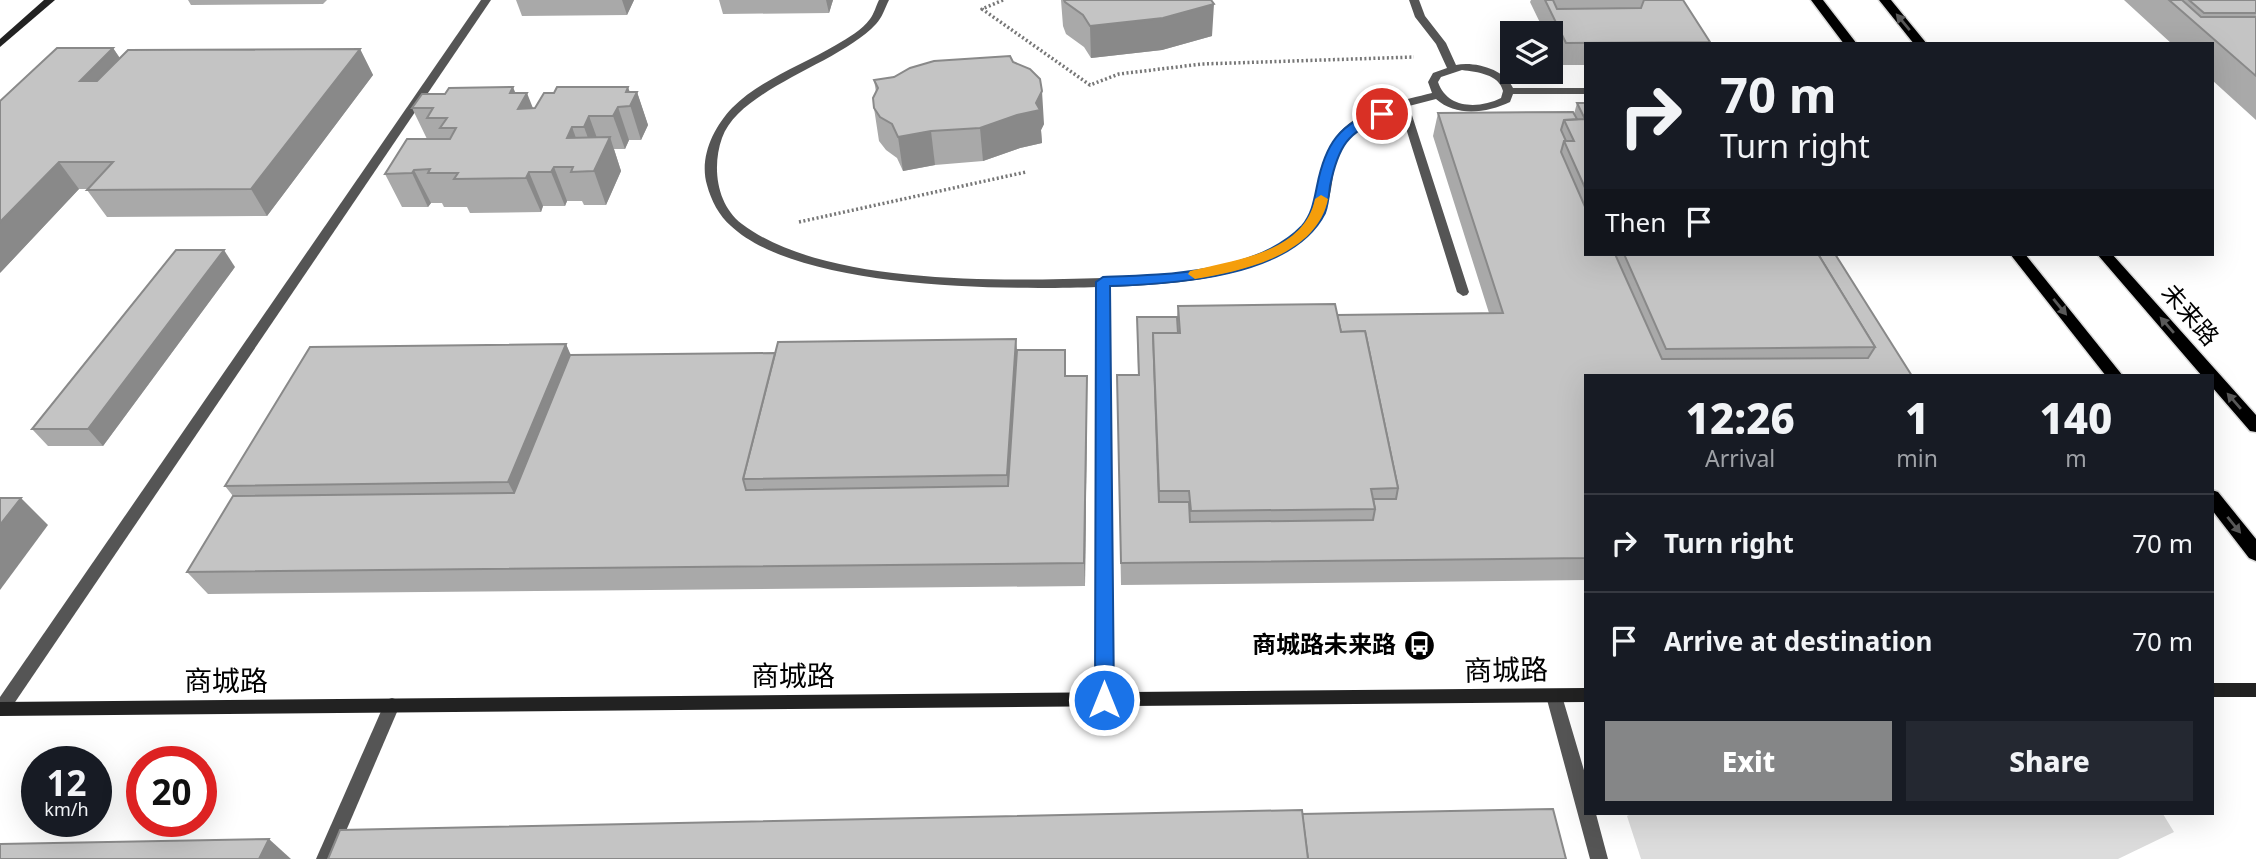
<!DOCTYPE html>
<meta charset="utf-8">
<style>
:root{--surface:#171b24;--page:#242831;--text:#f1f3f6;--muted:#9ea1a6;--line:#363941;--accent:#858687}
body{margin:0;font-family:"Noto Sans","Noto Sans SC",sans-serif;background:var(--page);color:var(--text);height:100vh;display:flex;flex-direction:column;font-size:26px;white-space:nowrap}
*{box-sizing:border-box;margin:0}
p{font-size:23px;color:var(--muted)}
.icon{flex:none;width:38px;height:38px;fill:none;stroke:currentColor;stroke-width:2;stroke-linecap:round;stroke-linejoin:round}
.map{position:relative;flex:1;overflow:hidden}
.details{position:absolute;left:1584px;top:374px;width:630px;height:441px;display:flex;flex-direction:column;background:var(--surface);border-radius:0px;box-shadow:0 7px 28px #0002}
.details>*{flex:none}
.banner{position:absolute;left:1584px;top:42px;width:630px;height:214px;border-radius:0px;box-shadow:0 7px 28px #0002;background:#171b24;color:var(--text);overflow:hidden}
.tools{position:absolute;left:1500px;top:21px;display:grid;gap:14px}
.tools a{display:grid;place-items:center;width:63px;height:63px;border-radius:0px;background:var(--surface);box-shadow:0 7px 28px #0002;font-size:35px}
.speed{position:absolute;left:21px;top:746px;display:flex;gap:14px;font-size:35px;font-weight:700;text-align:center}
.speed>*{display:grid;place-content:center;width:91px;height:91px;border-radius:50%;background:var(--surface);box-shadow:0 7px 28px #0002;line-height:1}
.speed small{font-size:18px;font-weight:400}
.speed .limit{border:10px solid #d22;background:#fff;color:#111}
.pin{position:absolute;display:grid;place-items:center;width:60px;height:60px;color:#fff;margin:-30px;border:4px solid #fff;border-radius:50%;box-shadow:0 2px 7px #0007}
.me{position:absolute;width:77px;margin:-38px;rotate:0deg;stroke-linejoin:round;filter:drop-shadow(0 0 5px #0008)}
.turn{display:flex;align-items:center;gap:24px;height:147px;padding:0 21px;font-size:32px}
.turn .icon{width:91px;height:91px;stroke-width:2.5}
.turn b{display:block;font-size:49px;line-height:60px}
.then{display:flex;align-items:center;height:66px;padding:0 21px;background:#0003;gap:14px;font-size:26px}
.eta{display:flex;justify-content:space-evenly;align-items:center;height:119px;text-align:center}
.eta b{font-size:42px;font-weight:800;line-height:49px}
.action{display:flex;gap:14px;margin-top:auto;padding:14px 21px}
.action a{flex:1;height:80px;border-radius:0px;background:var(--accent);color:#fff;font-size:28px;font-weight:800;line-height:80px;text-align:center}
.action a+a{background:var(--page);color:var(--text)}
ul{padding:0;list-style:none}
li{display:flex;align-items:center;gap:21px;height:98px;padding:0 21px;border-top:2px solid var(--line)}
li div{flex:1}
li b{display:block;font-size:26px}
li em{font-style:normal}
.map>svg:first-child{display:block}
</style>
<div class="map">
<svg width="2256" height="859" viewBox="0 0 2256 859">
<rect width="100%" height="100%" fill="#fff"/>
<polygon fill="#dcdcdc" points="1631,814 2163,814 2174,832 2118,859 1641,859 1627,816"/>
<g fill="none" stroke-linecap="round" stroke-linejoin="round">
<defs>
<g id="primary">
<polygon points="1811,0 1823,0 1857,44 1844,44"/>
<polygon points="1879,0 1891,0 1927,44 1914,44"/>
<polygon points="2010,254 2025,254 2123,376 2106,376"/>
<polygon points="2097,254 2112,254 2256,415 2256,432 2250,431 2212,387 2212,376 2202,376"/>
<polygon points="2212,490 2218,492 2256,539 2256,561 2249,558 2212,510"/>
</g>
</defs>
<use href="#primary" stroke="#dbdbdb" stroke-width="3"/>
<g stroke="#777" stroke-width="3.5" stroke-dasharray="2 2.5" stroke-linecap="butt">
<polyline points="1003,0 982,9 1090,85 1119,74 1202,64 1414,57"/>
<polyline points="799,222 1026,172"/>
</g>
<g fill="#555" fill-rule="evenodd">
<polygon points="481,0 491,0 7,714 0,716 0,697"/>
<path d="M 879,0 L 889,0 C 885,8 882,18 876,24 C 839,64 740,88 722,138 C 712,166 716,204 742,224 C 824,286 1003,281 1103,278 C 1132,277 1162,276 1191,272 C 1215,269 1238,263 1261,254 C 1282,245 1305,230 1314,208 C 1325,180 1320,149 1345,127 C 1367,107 1404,100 1432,93 L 1428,82 L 1433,73 L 1447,68 L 1436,44 L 1415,17 L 1409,0 L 1419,0 L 1425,16 L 1446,43 L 1456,65 C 1474,61 1505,69 1513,88 L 1586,88 L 1586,94 L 1513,94 L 1510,102 C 1487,113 1456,117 1436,99 L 1409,106 L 1469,292 L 1467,295 L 1463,296 L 1457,292 L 1400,109 C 1362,121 1339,134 1333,176 C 1331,190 1329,205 1321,217 C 1283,279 1175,284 1109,287 L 1112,700 L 1110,705 L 1104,707 L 1098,705 L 1096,700 L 1097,287 C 1006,290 799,290 731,226 C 719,216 711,200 707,185 C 699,158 713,128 732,108 C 760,80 802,65 836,45 C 848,38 862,30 870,19 C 874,14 876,6 879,0 ZM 1462,70 C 1477,72 1499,74 1503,91 L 1501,98 C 1479,109 1447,109 1438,82 L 1441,77 Z"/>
<polygon points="392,698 398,700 400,705 334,859 316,859 386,700"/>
</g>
<polygon fill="#555" fill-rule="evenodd" points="1554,689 1560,691 1562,696 1586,777 1586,814 1596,814 1608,859 1590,859 1546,696 1548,691"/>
<g fill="#222" fill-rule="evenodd">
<polygon points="44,0 55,0 0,47 0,39"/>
<rect x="2212" y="683" width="44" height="14"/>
<polygon points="1586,688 1586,702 0,716 0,702"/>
</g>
<use href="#primary" fill="#000" fill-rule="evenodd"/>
</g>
<g fill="#a9a9a9">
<polygon points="188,0 327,0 323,4 191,5"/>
<polygon points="516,0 634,0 627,15 522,16"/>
<polygon points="719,0 833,0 829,13 723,14"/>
<polygon points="1061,0 1212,0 1212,36 1162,50 1091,58 1084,47 1066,34 1063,26"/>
<polygon points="1531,0 1683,0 1710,42 1709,44 1586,44 1586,65 1559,65 1550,46 1550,33 1545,33 1530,2"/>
<polygon points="2124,0 2256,0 2256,120 2212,80 2212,44 2172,44"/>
<polygon points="113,48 120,58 360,49 373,75 267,216 107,217 87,190 89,189 79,189 0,273"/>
<polygon points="874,80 1044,124 1041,130 1042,143 1020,148 983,161 935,165 903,171 897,158 886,150 879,141 874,108 876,92"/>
<polygon points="630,92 637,92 648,125 641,140 629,140 625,149 614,149 621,171 606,205 584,205 582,201 567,201 565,206 543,206 541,212 470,213 467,207 444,207 442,203 431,203 428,207 402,207 385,174 427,139 412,108 516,93 533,108"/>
<polygon points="1577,103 1586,103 1586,254 1835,254 1912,376 1586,376 1586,580 1121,585 1117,375 1138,375 1137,317 1177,317 1178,306 1337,315 1489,313 1433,136 1438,113 1574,114"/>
<polygon points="235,267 103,446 48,446 32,429"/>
<polygon points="566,344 570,355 1017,350 1066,376 1087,376 1087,399 1085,586 208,594 187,572 233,496 225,486"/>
</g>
<g fill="#898989">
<polygon points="622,0 634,0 627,15"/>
<polygon points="826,0 833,0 829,13"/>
<polygon points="1209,0 1212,0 1212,4 1214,4 1212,36 1162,50 1091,58 1090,26"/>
<polygon points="113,48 130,74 98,107 80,81"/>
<polygon points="360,49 373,75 267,216 251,189"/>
<polygon points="513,87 520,104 527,93 540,126 531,142 510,93"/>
<polygon points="628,87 633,101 637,92 648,125 641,140 626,92"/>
<polygon points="1042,91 1044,124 1041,130 1042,143 1020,148 983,161 980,128 1036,103"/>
<polygon points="618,107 629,140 625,149 613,116"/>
<polygon points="589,116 601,149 596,160 584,127"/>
<polygon points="572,127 584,160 567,138"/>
<polygon points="931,131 935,165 903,171 898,137"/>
<polygon points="610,137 621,171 606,205 594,171"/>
<polygon points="59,162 79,189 0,273 0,222"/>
<polygon points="554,167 567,201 565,206 551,172"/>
<polygon points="414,170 431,203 428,207 412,173"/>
<polygon points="529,172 543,206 541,212 526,178"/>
<polygon points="224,250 235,267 103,446 88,429"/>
<polygon points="1016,339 1019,374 1011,509 1007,475"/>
<polygon points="566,344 581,378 526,516 508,482"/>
<polygon points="1087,376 1087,399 1085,586 1084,563"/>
<polygon points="21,498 48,525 0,590 0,525"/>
<polygon points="269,839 291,859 259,859"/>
</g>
<g fill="#c4c4c4" stroke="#898989" stroke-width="2">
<polygon points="1064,0 1211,0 1214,4 1163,18 1090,26 1083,15 1065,2"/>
<polygon points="1545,0 1553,0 1557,9 1641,8 1644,0 1683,0 1710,42 1566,43"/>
<polygon points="2169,0 2182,0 2201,17 2256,17 2256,76"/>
<polygon points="2189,0 2256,0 2256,13 2204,13"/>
<polygon points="57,48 113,48 80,81 97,81 128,50 360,49 251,189 87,190 113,162 59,162 0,222 0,101"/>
<polygon points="1010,56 1013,62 1030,69 1040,79 1042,91 1036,103 1040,110 1017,115 980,128 931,131 898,137 892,124 880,117 874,108 873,98 878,88 874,80 894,77 910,68 934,61"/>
<polygon points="513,87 510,93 527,93 518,109 535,108 544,93 554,93 557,87 628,87 626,92 637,92 630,106 618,107 613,116 589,116 584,127 572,127 567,138 610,137 594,171 571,172 573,167 554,167 551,172 529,172 526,178 454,179 458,173 428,173 430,169 414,170 412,173 385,174 407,139 450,139 456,128 440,128 447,118 427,118 433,108 412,108 422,94 445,94 449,88"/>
<polygon points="1577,103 1586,103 1586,190 1564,141 1574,141 1564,120 1585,119"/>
<polygon points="1573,112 1577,119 1564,120 1561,130 1566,141 1564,141 1561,152 1586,209 1586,254 1615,254 1662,359 1868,358 1875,347 1818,254 1835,254 1912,376 1586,376 1586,558 1121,563 1117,375 1139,375 1137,317 1177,317 1178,333 1153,333 1159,502 1189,502 1190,522 1373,520 1375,509 1373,499 1396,499 1398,488 1365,331 1341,332 1337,315 1503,313 1438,113"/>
<polygon points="176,250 224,250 88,429 32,429"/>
<polygon points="1624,254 1818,254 1875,347 1666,349"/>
<polygon points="1335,304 1341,332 1365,331 1398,488 1371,489 1375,509 1191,511 1189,491 1159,491 1153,333 1180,333 1178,306"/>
<polygon points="1016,339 1007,475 743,479 778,342"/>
<polygon points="566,344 508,482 225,486 310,347"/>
<polygon points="1017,350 1065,350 1065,376 1087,376 1084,563 187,572 233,496 514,493 570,355 775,353 743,479 746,490 1008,486"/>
<polygon points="0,498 21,498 0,525"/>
<polygon points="1553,809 1566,859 1308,859 1302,814"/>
<polygon points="1302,810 1308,859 328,859 340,830"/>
<polygon points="269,839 259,859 0,859 0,844"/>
</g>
<defs><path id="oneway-solid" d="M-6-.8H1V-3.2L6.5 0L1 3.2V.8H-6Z" transform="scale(1.75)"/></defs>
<g fill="#595959">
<use href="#oneway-solid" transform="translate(1903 22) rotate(-130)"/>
<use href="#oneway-solid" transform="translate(2060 307) rotate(51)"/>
<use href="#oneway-solid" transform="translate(2167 325) rotate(-131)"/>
<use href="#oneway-solid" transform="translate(2234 401) rotate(-131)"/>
<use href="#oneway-solid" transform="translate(2234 525) rotate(51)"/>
</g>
<path fill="#1a73e8" stroke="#114b97" stroke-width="2" d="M 1382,110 L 1386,112 L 1386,117 C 1347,131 1338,147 1330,186 C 1329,195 1328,205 1325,213 C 1292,278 1173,284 1110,286 L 1114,700 L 1111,706 L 1104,708 L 1098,706 L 1095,700 L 1096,282 L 1103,277 C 1164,275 1257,273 1302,226 C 1312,214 1314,201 1317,186 C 1325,145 1339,122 1382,110 Z"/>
<path fill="#f59e0b" d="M 1321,195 L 1328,199 C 1317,255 1243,271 1195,279 L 1188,274 L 1190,271 C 1234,260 1304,253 1315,199 Z"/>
<defs>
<symbol id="bus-disc" viewBox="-11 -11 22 22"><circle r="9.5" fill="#000" stroke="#fff"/><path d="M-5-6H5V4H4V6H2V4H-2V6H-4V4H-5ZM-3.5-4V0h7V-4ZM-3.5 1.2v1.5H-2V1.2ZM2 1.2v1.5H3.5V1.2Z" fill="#fff"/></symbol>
</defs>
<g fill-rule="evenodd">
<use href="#bus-disc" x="1402" y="628" width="35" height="35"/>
</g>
<g text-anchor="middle" stroke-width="6" stroke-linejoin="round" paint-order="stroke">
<g font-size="24" fill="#000" stroke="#fff">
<text transform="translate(2190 315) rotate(49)" y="8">未来路</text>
</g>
<g font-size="24" font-weight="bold" fill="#000" stroke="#fff" text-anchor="end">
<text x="1396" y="653">商城路未来路</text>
</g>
<g font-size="28" fill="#000" stroke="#fff">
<text transform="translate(1506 670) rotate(-1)" y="10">商城路</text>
<text x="793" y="686">商城路</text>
<text x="226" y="691">商城路</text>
</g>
</g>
</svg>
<div class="tools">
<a><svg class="icon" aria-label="layers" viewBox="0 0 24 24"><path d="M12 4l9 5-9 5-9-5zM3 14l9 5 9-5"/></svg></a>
</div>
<div class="speed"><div>12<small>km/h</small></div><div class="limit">20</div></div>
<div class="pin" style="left:1382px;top:114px;background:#d93025"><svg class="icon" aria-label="arrive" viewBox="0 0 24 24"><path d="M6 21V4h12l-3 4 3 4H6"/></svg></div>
<svg class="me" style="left:1104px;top:700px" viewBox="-20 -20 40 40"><circle r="17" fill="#1a73e8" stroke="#fff" stroke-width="3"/><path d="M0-11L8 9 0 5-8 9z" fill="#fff"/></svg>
<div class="banner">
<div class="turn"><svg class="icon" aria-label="right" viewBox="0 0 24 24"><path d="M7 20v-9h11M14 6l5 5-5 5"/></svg><div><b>70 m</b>Turn right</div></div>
<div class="then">Then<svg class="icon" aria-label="arrive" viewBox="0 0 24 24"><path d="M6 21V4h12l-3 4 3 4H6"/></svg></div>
</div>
<section class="details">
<div class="eta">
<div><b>12:26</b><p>Arrival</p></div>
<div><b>1</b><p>min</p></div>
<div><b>140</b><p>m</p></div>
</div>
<ul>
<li><svg class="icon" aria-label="right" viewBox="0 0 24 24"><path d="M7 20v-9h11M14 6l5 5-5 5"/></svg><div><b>Turn right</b></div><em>70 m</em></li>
<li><svg class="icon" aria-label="arrive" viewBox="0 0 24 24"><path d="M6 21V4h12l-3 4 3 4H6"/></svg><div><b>Arrive at destination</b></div><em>70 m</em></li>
</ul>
<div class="action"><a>Exit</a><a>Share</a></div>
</section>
</div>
